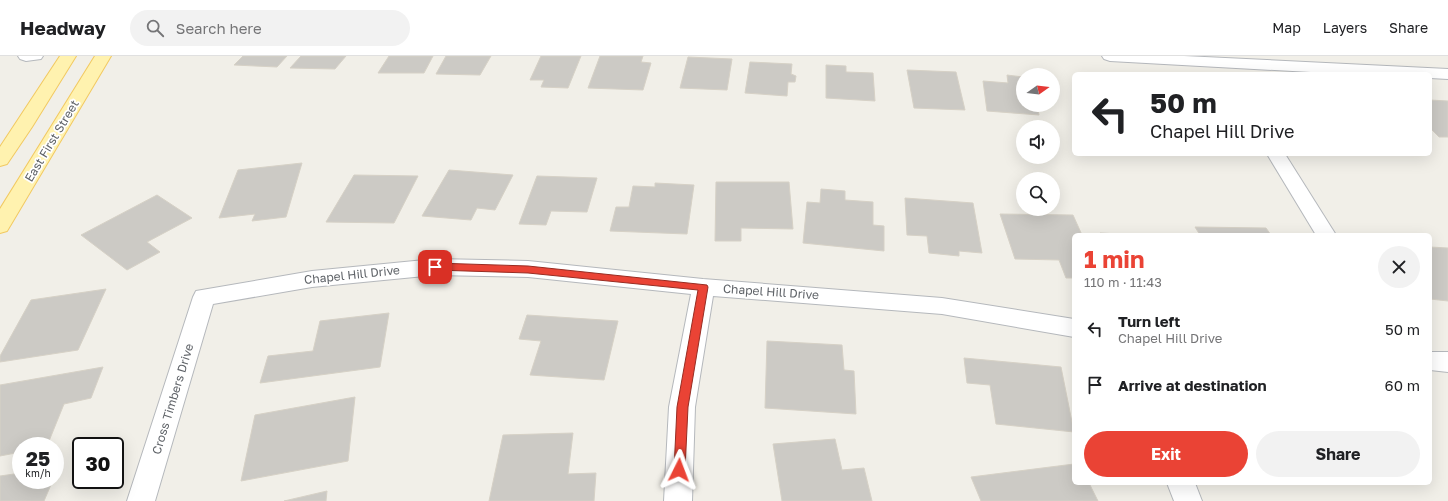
<!DOCTYPE html>
<meta charset="utf-8">
<style>
:root{--surface:#fff;--page:#f2f2f2;--text:#202124;--muted:#757577;--line:#e0e0e0;--accent:#ea4335}
body{margin:0;font-family:"Golos Text",sans-serif;background:var(--page);color:var(--text);height:100vh;display:flex;flex-direction:column;font-size:15px;white-space:nowrap}
*{box-sizing:border-box;margin:0}
p{font-size:13px;color:var(--muted)}
.icon{flex:none;width:22px;height:22px;fill:none;stroke:currentColor;stroke-width:2;stroke-linecap:round;stroke-linejoin:round}
.map{position:relative;flex:1;overflow:hidden}
.panel{position:absolute;left:1072px;top:177px;width:360px;height:252px;display:flex;flex-direction:column;background:var(--surface);border-radius:6px;box-shadow:0 4px 16px #0002}
.panel>*{flex:none}
.top-card{position:absolute;left:1072px;top:16px;width:360px;height:84px;border-radius:6px;box-shadow:0 4px 16px #0002;background:#fff;color:var(--text);overflow:hidden}
.needle{width:26px;rotate:76deg}
.tools{position:absolute;left:1016px;top:12px;display:grid;gap:8px}
.tools a{display:grid;place-items:center;width:44px;height:44px;border-radius:50%;background:var(--surface);box-shadow:0 4px 16px #0002;font-size:20px}
.speed{position:absolute;left:12px;top:381px;display:flex;gap:8px;font-size:20px;font-weight:700;text-align:center}
.speed>*{display:grid;place-content:center;width:52px;height:52px;border-radius:50%;background:var(--surface);box-shadow:0 4px 16px #0002;line-height:1}
.speed small{font-size:10px;font-weight:400}
.speed .limit{border:2px solid #111;border-radius:6px;background:#fff;color:#111}
.pin{position:absolute;display:grid;place-items:center;width:34px;height:34px;color:#fff;margin:-17px;border-radius:8px;box-shadow:0 2px 6px #0006}
.me{position:absolute;width:44px;margin:-22px;rotate:3deg;stroke-linejoin:round;filter:drop-shadow(0 0 3px #0008)}
.turn{display:flex;align-items:center;gap:14px;height:84px;padding:0 12px;font-size:18px}
.turn .icon{width:52px;height:52px;stroke-width:2.5}
.turn b{display:block;font-size:28px;line-height:34px}
.round{display:grid;place-items:center;flex:none;width:42px;height:42px;border-radius:21px;background:var(--page)}
.overview{display:flex;align-items:center;justify-content:space-between;height:68px;padding:0 12px}
h1{font-size:24px;font-weight:700;line-height:30px;color:var(--accent)}
.primary-button{display:flex;gap:8px;margin-top:auto;padding:8px 12px}
.primary-button a{flex:1;height:46px;border-radius:24px;background:var(--accent);color:#fff;font-size:16px;font-weight:700;line-height:46px;text-align:center}
.primary-button a+a{background:var(--page);color:var(--text)}
ul{padding:0;list-style:none}
li{display:flex;align-items:center;gap:12px;height:56px;padding:0 12px}
li div{flex:1}
li b{display:block;font-size:15px}
li em{font-style:normal}
header{display:flex;align-items:center;gap:24px;box-sizing:border-box;height:56px;padding:0 20px;background:var(--surface);border-bottom:1px solid var(--line)}
header strong{font-size:19px}
nav{display:flex;gap:22px;margin-inline-start:auto;font-size:14px}
.search{width:280px;height:36px;background:var(--page);display:flex;align-items:center;gap:10px;box-sizing:border-box;padding:0 14px;border-radius:22px;color:var(--muted);font-size:15px}
.map>svg:first-child{display:block}
</style>
<header>
<strong>Headway</strong>
<div class="search"><svg class="icon" aria-label="search" viewBox="0 0 24 24"><circle cx="10" cy="10" r="6"/><path d="M15 15l6 6"/></svg>Search here</div>
<nav><a>Map</a><a>Layers</a><a>Share</a></nav>
</header>
<div class="map">
<svg width="1448" height="445" viewBox="0 0 1448 445">
<rect width="100%" height="100%" fill="#f1efe8"/>
<g fill="#cccac5" stroke="#d6d1c6">
<polygon points="243,0 287,0 277,11 234,9"/>
<polygon points="301,0 346,0 335,13 290,12"/>
<polygon points="389,0 433,0 424,17 378,17"/>
<polygon points="446,0 491,0 480,19 436,18"/>
<polygon points="541,0 581,0 568,32 541,31 544,24 530,24"/>
<polygon points="600,0 643,0 641,6 651,7 643,34 588,32"/>
<polygon points="688,1 732,3 727,34 680,32"/>
<polygon points="750,6 792,8 791,18 796,20 795,26 788,26 787,40 745,37"/>
<polygon points="826,9 846,10 846,16 873,17 875,45 826,42"/>
<polygon points="907,14 956,16 965,54 914,52"/>
<polygon points="1007,19 1023,21 1023,49 1037,49 1039,59 987,55 983,25 1008,27"/>
<polygon points="1430,44 1448,45 1448,81 1439,81 1430,72"/>
<polygon points="302,107 286,161 252,165 255,158 219,162 238,114"/>
<polygon points="449,114 513,119 495,154 477,152 471,164 422,160"/>
<polygon points="354,119 418,120 394,167 326,166"/>
<polygon points="537,120 597,122 587,156 551,155 546,169 519,168"/>
<polygon points="716,126 789,126 793,173 741,172 741,185 715,185"/>
<polygon points="655,127 694,129 687,178 610,175 616,151 629,151 633,130 655,131"/>
<polygon points="821,133 845,135 845,144 873,146 873,169 884,170 884,195 803,187 807,146 820,147"/>
<polygon points="157,139 192,162 147,186 160,196 127,214 81,179"/>
<polygon points="905,142 973,147 982,197 959,195 959,200 929,197 927,180 907,179"/>
<polygon points="1000,158 1073,159 1082,179 1074,179 1074,222 1066,222 1059,204 1015,203"/>
<polygon points="1195,171 1266,172 1271,179 1200,179"/>
<polygon points="1100,177 1138,179 1101,179"/>
<polygon points="1430,191 1448,192 1448,245 1430,243"/>
<polygon points="106,233 78,294 0,306 0,300 31,244"/>
<polygon points="389,257 380,311 260,327 268,300 313,295 320,265"/>
<polygon points="527,259 618,265 604,324 530,319 541,285 519,283"/>
<polygon points="767,285 842,289 844,314 854,315 856,358 765,352"/>
<polygon points="964,302 1061,311 1074,376 996,368 990,329 967,327"/>
<polygon points="103,311 91,342 64,348 47,390 21,390 21,396 0,400 0,329"/>
<polygon points="355,341 348,405 241,425 255,359"/>
<polygon points="573,377 568,418 596,417 594,445 489,445 503,379"/>
<polygon points="835,383 842,414 864,412 872,445 782,445 773,388"/>
<polygon points="1074,408 1074,427 1089,427 1098,445 981,445 971,421"/>
<polygon points="21,417 21,424 53,424 44,445 0,445 0,420"/>
<polygon points="327,435 326,445 284,445"/>
</g>
<g fill="none" stroke-linecap="round" stroke-linejoin="round">
<defs>
<g id="minor">
<polygon points="18,0 43,0 41,3 26,5 20,3"/>
<polygon points="1102,0 1184,0 1448,13 1448,23 1430,22 1430,18 1347,18 1110,5 1104,3"/>
<polygon points="1267,98 1285,98 1336,179 1316,179"/>
<polygon points="435,203 528,205 703,223 942,242 1074,263 1074,281 942,258 713,240 695,351 692,445 664,445 669,351 691,238 528,221 435,219 312,231 213,248 155,445 127,445 193,241 196,235 312,215"/>
<polygon points="1430,296 1448,296 1448,316 1430,314"/>
<polygon points="1167,427 1195,427 1202,445 1174,445"/>
</g>
<g id="major">
<polygon points="60,0 76,0 32,71 7,108 0,110 0,91"/>
<polygon points="95,0 111,0 10,170 7,175 0,177 0,153"/>
</g>
</defs>
<use href="#minor" stroke="#b5b8bc" stroke-width="2"/>
<use href="#major" stroke="#f2c960" stroke-width="2"/>
<use href="#minor" fill="#fff" fill-rule="evenodd"/>
<use href="#major" fill="#fff2af" fill-rule="evenodd"/>
</g>
<polygon fill="#ea4335" stroke="#982c22" points="435,207 528,210 707,229 708,231 688,351 685,414 683,417 679,419 675,417 674,414 677,351 698,234 528,217 435,214 430,211"/>
<g text-anchor="middle" stroke-width="3.5" stroke-linejoin="round" paint-order="stroke">
<g font-size="12" fill="#5f6368" stroke="#fff">
<text transform="translate(52 85) rotate(-59)" y="4">East First Street</text>
<text transform="translate(352 219) rotate(-6)" y="4">Chapel Hill Drive</text>
<text transform="translate(771 236) rotate(4)" y="4">Chapel Hill Drive</text>
<text transform="translate(173 343) rotate(-73)" y="4">Cross Timbers Drive</text>
</g>
</g>
</svg>
<div class="tools">
<a><svg class="needle" viewBox="-14 -14 28 28"><path d="M0-13l5 13h-10z" fill="#e53935"/><path d="M0 13l5-13h-10z" fill="#757577"/></svg></a>
<a><svg class="icon" aria-label="sound" viewBox="0 0 24 24"><path d="M4 9h4l5-4v14l-5-4H4zM17 9q2 3 0 6"/></svg></a>
<a><svg class="icon" aria-label="search" viewBox="0 0 24 24"><circle cx="10" cy="10" r="6"/><path d="M15 15l6 6"/></svg></a>
</div>
<div class="speed"><div>25<small>km/h</small></div><div class="limit">30</div></div>
<div class="pin" style="left:435px;top:211px;background:#d93025"><svg class="icon" aria-label="arrive" viewBox="0 0 24 24"><path d="M6 21V4h12l-3 4 3 4H6"/></svg></div>
<svg class="me" style="left:679px;top:414px" viewBox="-20 -20 40 40"><path d="M0-17L14 15 0 8-14 15z" fill="#ea4335" stroke="#fff" stroke-width="4"/></svg>
<div class="top-card">
<div class="turn"><svg class="icon" aria-label="left" viewBox="0 0 24 24"><path d="M17 20v-9H6M10 6l-5 5 5 5"/></svg><div><b>50 m</b>Chapel Hill Drive</div></div>
</div>
<section class="panel">
<div class="overview"><div><h1>1 min</h1><p>110 m · 11:43</p></div><a class="round"><svg class="icon" aria-label="close" viewBox="0 0 24 24"><path d="M6 6l12 12M18 6L6 18"/></svg></a></div>
<ul>
<li><svg class="icon" aria-label="left" viewBox="0 0 24 24"><path d="M17 20v-9H6M10 6l-5 5 5 5"/></svg><div><b>Turn left</b><p>Chapel Hill Drive</p></div><em>50 m</em></li>
<li><svg class="icon" aria-label="arrive" viewBox="0 0 24 24"><path d="M6 21V4h12l-3 4 3 4H6"/></svg><div><b>Arrive at destination</b></div><em>60 m</em></li>
</ul>
<div class="primary-button"><a>Exit</a><a>Share</a></div>
</section>
</div>
